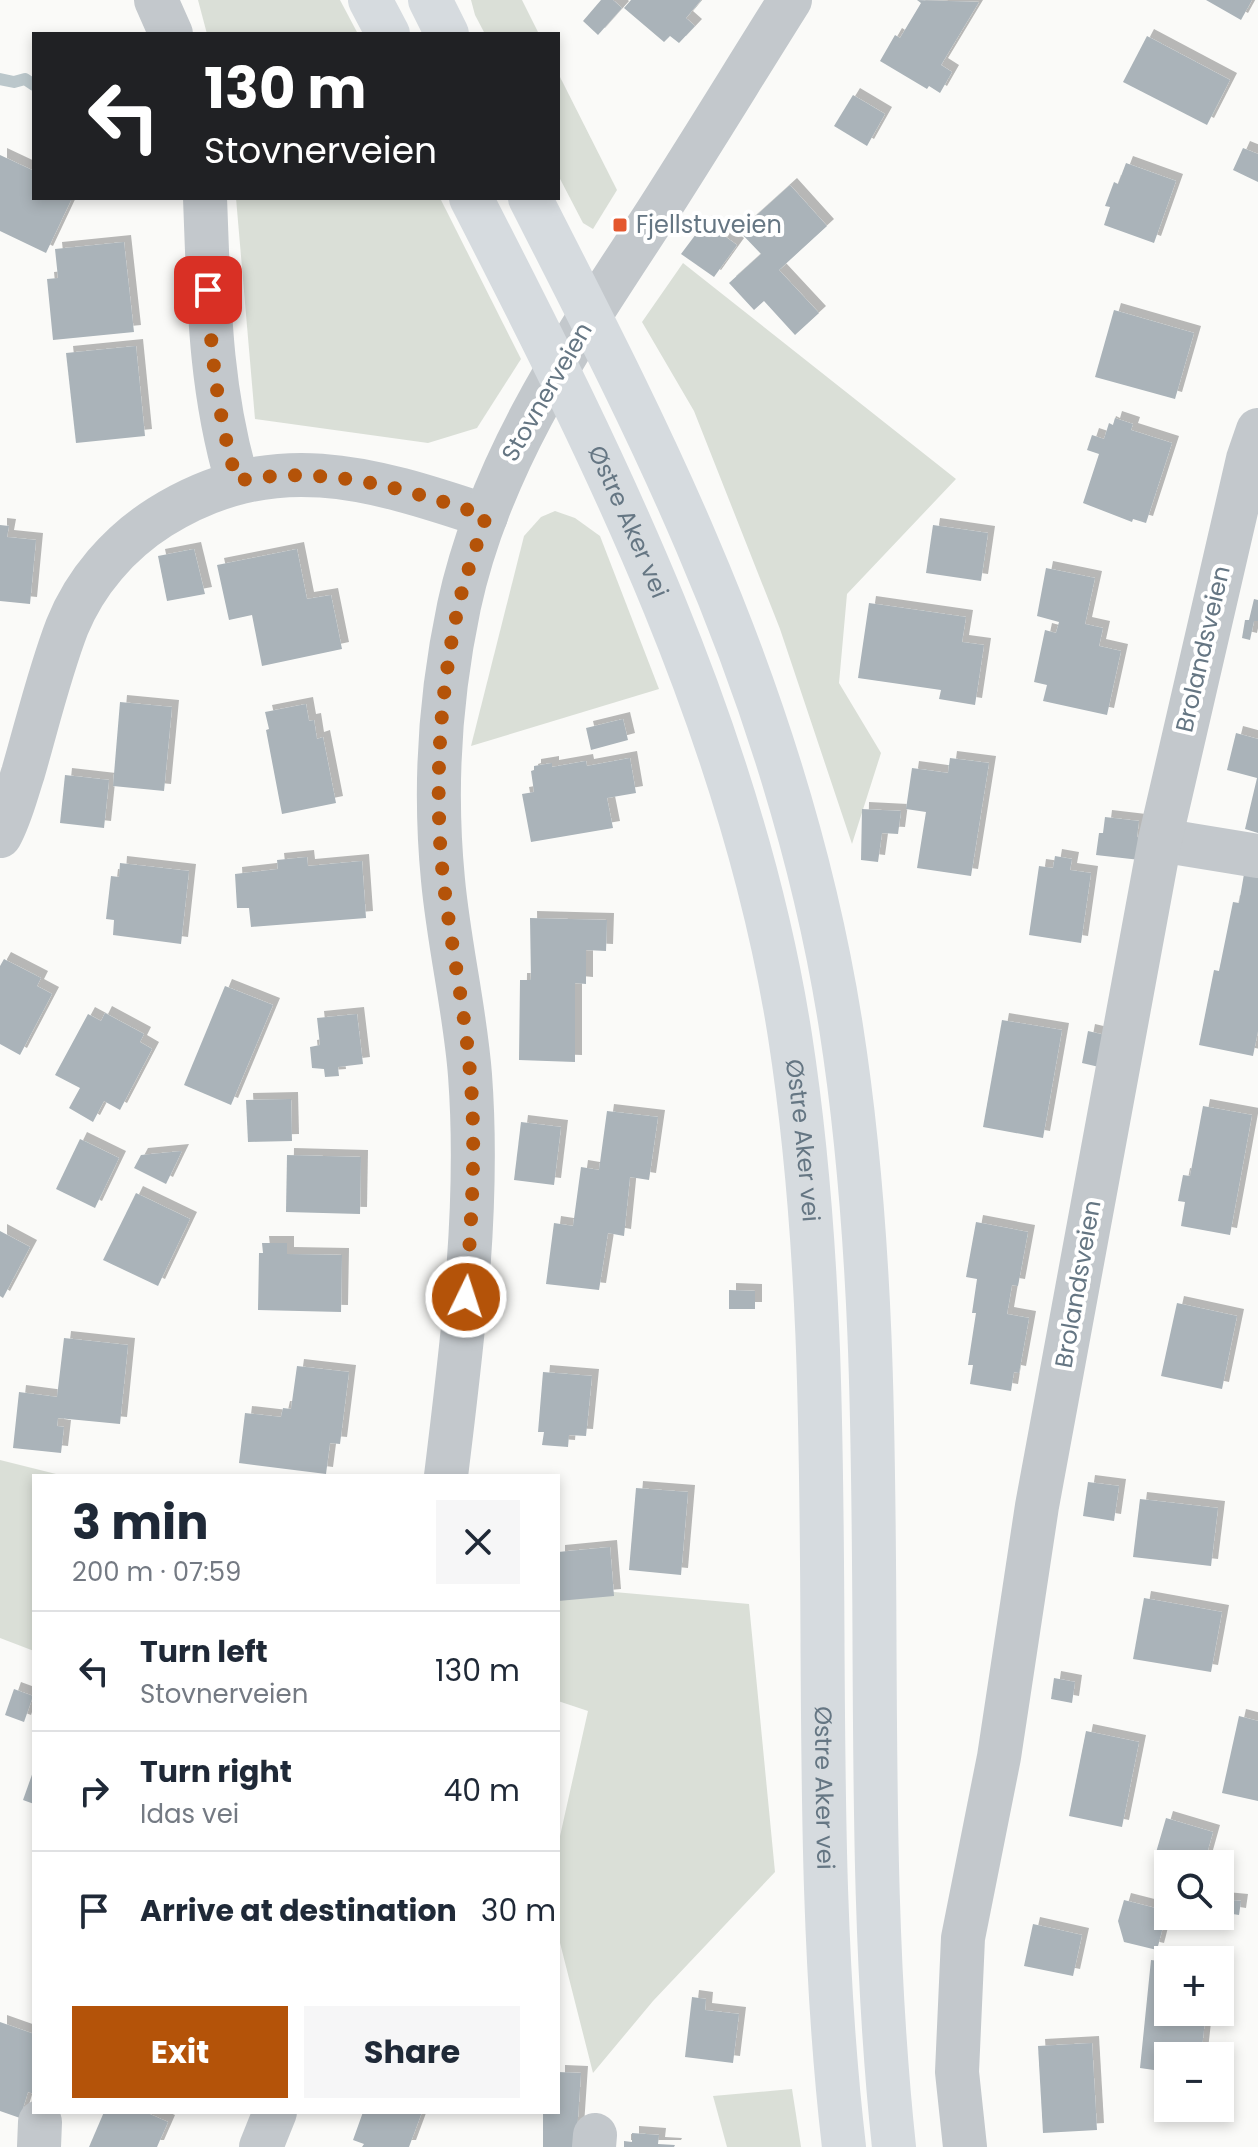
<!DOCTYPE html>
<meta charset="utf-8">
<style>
:root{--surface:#fff;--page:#f6f6f7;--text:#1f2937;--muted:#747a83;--line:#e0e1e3;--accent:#b45309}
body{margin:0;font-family:Poppins,sans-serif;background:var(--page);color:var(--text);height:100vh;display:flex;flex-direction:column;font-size:30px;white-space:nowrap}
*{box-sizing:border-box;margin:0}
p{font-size:26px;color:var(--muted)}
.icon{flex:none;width:44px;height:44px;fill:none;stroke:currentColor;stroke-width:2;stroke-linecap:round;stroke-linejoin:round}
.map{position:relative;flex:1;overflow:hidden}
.sheet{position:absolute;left:32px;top:1474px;width:528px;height:640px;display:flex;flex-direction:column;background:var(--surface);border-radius:0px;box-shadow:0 4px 12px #0003}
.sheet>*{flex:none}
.top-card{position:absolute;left:32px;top:32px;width:528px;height:168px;border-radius:0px;box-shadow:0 4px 12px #0003;background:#202124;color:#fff;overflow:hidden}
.buttons{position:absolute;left:1154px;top:1850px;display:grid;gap:16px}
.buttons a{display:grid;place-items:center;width:80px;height:80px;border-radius:0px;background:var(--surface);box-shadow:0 4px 12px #0003;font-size:40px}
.pin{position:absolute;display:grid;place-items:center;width:68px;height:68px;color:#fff;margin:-34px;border-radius:16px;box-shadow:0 4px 12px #0006}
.me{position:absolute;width:88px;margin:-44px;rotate:4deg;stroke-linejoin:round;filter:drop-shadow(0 0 6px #0008)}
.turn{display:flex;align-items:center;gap:28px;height:168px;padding:0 40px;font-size:36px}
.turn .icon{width:104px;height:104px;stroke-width:2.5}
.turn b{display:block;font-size:56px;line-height:68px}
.round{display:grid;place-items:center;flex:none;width:84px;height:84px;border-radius:0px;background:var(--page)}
.summary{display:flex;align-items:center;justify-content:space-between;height:136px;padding:0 40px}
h1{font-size:48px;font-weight:700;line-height:60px}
.primary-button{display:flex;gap:16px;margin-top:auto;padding:16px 40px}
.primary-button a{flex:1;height:92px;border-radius:0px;background:var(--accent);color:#fff;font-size:32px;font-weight:700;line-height:92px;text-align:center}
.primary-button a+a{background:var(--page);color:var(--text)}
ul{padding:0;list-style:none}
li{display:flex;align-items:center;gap:24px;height:120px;padding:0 40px;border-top:2px solid var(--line)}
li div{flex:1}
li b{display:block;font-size:30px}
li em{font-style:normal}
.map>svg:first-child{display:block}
</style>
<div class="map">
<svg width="1258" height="2147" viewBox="0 0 1258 2147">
<defs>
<filter id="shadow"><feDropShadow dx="7" dy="-7" stdDeviation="0" flood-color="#0004"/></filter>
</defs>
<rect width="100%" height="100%" fill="#fafaf8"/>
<g fill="#dadfd7">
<polygon points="198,0 340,0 358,34 207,34"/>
<polygon points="471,0 522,0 539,34 485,34 475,15"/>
<polygon points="558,73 617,190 593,229 583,223 558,175"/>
<polygon points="236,198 440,198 521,359 477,428 428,443 255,419"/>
<polygon points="683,263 956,479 847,594 839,683 881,753 852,844 780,629 694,411 642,322"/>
<polygon points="555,511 575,518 600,536 659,689 471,746 524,536 541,517"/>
<polygon points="0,1460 64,1476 34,1476 34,1651 0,1638"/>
<polygon points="558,1587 749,1604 775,1872 653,2001 593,2073 558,1935 558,1845 588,1711 558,1701"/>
<polygon points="792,2089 801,2147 727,2147 713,2096"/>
</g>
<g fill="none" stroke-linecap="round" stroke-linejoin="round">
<polyline stroke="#bbc7cb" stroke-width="12" points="0,79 14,82 25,79 34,85"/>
</g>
<g fill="#aab3b9" filter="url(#shadow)">
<polygon points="601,0 613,0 622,8 598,35 583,21"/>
<polygon points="631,0 701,0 686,18 695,26 679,43 670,36 664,42 624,8"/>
<polygon points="917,0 979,2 941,65 952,72 940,93 929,86 927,89 880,61 895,35 900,38 921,3"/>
<polygon points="1206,0 1252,0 1241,20"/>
<polygon points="1147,36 1230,80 1207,125 1123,82"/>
<polygon points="853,95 885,114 867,146 834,126"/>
<polygon points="1243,148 1258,154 1258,182 1233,170"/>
<polygon points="0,155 34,171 34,198 72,198 46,253 0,231"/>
<polygon points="1126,163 1176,181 1154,243 1104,225 1110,207 1105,206 1114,182 1118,184"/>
<polygon points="790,185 827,226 779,270 819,313 795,335 764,301 754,310 729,283 761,254 739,231"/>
<polygon points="705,222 737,245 714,277 681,254"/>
<polygon points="124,242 134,332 53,340 47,279 58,278 55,249"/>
<polygon points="1114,310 1194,333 1175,399 1095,377"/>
<polygon points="136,346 145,436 76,443 66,353"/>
<polygon points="1115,418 1133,424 1131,430 1172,443 1146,523 1133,519 1132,522 1083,503 1099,454 1087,450 1092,435 1104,439 1109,423 1113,425"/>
<polygon points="0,525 9,526 7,537 36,540 30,604 0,601"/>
<polygon points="933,525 988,533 981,581 926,573"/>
<polygon points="194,549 205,594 167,601 158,556"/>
<polygon points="297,549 307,599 331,595 342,649 262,666 252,615 229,620 217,565"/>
<polygon points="1046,568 1095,578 1085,624 1103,628 1099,646 1121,651 1107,715 1043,701 1047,685 1034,682 1045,630 1056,633 1059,622 1037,616"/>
<polygon points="1254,599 1258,600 1258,621 1254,621 1250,640 1242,638 1245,620 1249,620"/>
<polygon points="869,603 966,617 962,642 984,645 975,705 939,699 941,690 858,678"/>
<polygon points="120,702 172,707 164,791 113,786"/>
<polygon points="306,704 309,721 314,720 317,739 323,737 336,803 282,814 266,730 269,729 265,712"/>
<polygon points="623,719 628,740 591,750 586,728"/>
<polygon points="1236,733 1258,739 1258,833 1245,829 1257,778 1227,770"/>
<polygon points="630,758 636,793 607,798 613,828 531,842 522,794 534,792 531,771 534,770 534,766 552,763 552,767 586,761 587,766"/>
<polygon points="950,758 989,763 971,876 917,868 926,812 906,809 912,768 948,773"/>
<polygon points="65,775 109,780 104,828 60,823"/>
<polygon points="862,809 901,811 898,834 882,833 878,862 861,860"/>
<polygon points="1105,817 1139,821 1137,837 1143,838 1140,860 1096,855 1099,833 1103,833"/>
<polygon points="1055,856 1072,859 1070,870 1091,873 1081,943 1029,935 1039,866 1053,868"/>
<polygon points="307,857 308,866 362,861 366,918 251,927 249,908 237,908 235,874 278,869 277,860"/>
<polygon points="120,863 189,871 181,944 113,935 114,920 106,919 111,876 119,877"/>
<polygon points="1244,874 1258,877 1258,1031 1253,1056 1199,1045 1214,970 1219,971 1233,902 1239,903"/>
<polygon points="530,918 607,920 606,951 586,950 586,984 575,983 575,1062 519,1060 520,980 531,980"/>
<polygon points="4,959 41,978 37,986 52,994 20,1055 0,1044 0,966"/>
<polygon points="225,986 273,1005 231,1105 184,1085"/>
<polygon points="105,1013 144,1034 140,1042 152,1049 120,1110 104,1101 93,1122 69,1108 80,1088 55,1075 88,1014 101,1021"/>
<polygon points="357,1014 363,1064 338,1067 339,1076 325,1077 324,1069 312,1068 310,1047 320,1045 317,1018"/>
<polygon points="1002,1020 1062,1030 1043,1138 983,1127"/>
<polygon points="1088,1031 1105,1035 1099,1067 1082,1063"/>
<polygon points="291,1099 292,1141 248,1142 246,1100"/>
<polygon points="1203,1106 1252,1115 1230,1235 1181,1226 1185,1202 1178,1201 1183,1175 1190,1176"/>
<polygon points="607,1111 658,1117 649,1180 630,1177 624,1236 608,1233 599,1290 546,1284 554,1223 573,1226 581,1167 599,1170"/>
<polygon points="521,1122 561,1127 554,1185 514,1180"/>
<polygon points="80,1139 119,1158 95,1208 56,1189"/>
<polygon points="182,1151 166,1184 134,1168 141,1155"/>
<polygon points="287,1155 361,1157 360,1214 286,1212"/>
<polygon points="136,1193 190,1219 158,1286 103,1260"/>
<polygon points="976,1222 1028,1232 1018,1286 1012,1285 1007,1314 1029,1318 1019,1373 1014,1372 1011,1391 970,1384 973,1365 968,1365 976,1313 972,1313 977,1279 966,1277"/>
<polygon points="0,1231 30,1247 3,1298 0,1296"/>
<polygon points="262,1243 287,1243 287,1254 342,1255 341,1312 258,1310 259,1253 263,1253"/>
<polygon points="729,1290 755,1291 755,1309 729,1309"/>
<polygon points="1177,1303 1237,1316 1222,1389 1161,1376"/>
<polygon points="64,1338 128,1345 120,1424 58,1418 57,1426 64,1427 61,1453 13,1448 19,1392 57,1397"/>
<polygon points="297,1366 349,1372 340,1444 330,1443 326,1474 239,1463 245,1413 281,1417 283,1408 291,1409"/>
<polygon points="543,1372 592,1376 586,1436 569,1435 568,1447 542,1445 544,1432 538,1432"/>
<polygon points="1088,1482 1119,1486 1114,1521 1083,1516"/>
<polygon points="636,1488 688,1492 681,1575 629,1570"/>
<polygon points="1140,1499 1218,1508 1211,1566 1133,1557"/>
<polygon points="610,1547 614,1596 558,1601 558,1552"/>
<polygon points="1144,1598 1222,1612 1211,1672 1133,1659"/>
<polygon points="1054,1678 1075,1682 1072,1703 1051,1699"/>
<polygon points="14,1689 33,1696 24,1722 5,1715"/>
<polygon points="1239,1716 1258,1721 1258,1801 1222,1793"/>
<polygon points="1086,1731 1139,1742 1122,1827 1069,1816"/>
<polygon points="34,1769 34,1804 23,1800"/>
<polygon points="1166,1818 1213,1832 1204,1864 1168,1864 1168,1910 1155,1906 1168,1860 1155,1856"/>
<polygon points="1220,1899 1241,1901 1239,1915 1220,1912"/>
<polygon points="1124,1900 1167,1911 1157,1950 1124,1942 1118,1921"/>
<polygon points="1033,1924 1082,1935 1073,1976 1024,1966"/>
<polygon points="1151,1960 1168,1962 1168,2012 1206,2012 1201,2056 1168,2056 1168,2072 1140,2068"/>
<polygon points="692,1997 706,1999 705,2010 739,2014 733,2063 685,2057"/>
<polygon points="0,2022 34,2034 34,2094 28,2092 20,2118 0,2111"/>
<polygon points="1092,2043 1097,2130 1043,2133 1038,2046"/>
<polygon points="558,2072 581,2073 576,2147 543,2147 543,2112 558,2112"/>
<polygon points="104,2112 145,2112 168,2122 157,2147 89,2147"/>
<polygon points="363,2112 422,2112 409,2147 362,2147 364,2144 353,2140"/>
<polygon points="632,2133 659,2135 658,2144 675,2145 674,2147 624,2147 624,2141 632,2142"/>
</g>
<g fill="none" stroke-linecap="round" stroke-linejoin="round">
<g stroke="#c3c8cc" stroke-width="44">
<polyline points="156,0 171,34"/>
<path d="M 205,198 C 209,297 209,385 237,481"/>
<path d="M 0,836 C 11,816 16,794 23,773 C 37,725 49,674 67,627 C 85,582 119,543 160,517 C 272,447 369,477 486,516"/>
<polyline points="1160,840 1258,856"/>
<path d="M 446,1476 C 462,1344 480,1209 470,1075 C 465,1010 449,945 443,880 C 434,788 440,696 459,606 C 490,462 573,341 652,220 C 699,147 744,73 790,0"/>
<polyline points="39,2147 40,2122"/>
<polyline points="261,2147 275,2112"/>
<polyline points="594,2147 595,2135"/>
<polyline points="965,2147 957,2072 963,1938 999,1757 1037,1506 1160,840 1248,459 1258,430"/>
</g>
<g stroke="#d6dbdf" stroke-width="44">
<polyline points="370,0 388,34"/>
<polyline points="430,0 447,34"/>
<path id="s1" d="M 471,198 C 608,465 743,736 790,1036 C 847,1404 801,1778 844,2147"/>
<path d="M 530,198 C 588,312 647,426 697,544 C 763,698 815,861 841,1027 C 899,1398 854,1775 894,2147"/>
</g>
</g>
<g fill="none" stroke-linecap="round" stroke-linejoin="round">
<path stroke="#b45309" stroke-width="14" stroke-dasharray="0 25.2" d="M 208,290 C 211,355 218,418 237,481 C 323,464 405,488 486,516 C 477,545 466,574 459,603 C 444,672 437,743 439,814 C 440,901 463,986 470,1073 C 477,1147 471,1223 466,1297"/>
</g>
<rect fill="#e4572e" stroke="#fff" stroke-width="3" x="612" y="217" width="16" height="16" rx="4"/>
<g text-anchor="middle" stroke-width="8" stroke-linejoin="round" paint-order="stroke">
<g font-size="24" fill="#657683" stroke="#fff" text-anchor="start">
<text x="636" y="233">Fjellstuveien</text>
</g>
<g font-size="24" fill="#657683" stroke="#fff">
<text transform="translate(547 392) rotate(-60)" y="8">Stovnerveien</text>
<text dy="8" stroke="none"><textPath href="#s1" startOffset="360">Østre Aker vei</textPath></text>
<text transform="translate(1203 649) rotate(-77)" y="8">Brolandsveien</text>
<text dy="8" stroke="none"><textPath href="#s1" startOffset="1006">Østre Aker vei</textPath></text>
<text transform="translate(1078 1284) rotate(-80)" y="8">Brolandsveien</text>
<text dy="8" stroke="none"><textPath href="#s1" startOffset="1654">Østre Aker vei</textPath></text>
</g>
</g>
</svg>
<div class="buttons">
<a><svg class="icon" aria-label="search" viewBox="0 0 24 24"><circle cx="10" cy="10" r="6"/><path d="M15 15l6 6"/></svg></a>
<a>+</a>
<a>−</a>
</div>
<div class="pin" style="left:208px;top:290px;background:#d93025"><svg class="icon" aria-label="arrive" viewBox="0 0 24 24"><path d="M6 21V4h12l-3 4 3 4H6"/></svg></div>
<svg class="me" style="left:466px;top:1297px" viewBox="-20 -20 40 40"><circle r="17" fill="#b45309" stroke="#fff" stroke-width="3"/><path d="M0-11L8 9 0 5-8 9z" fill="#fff"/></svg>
<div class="top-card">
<div class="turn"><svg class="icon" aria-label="left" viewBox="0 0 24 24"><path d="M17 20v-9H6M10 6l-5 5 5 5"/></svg><div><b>130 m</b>Stovnerveien</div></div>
</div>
<section class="sheet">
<div class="summary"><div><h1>3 min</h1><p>200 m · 07:59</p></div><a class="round"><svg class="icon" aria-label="close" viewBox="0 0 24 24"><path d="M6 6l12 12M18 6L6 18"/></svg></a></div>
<ul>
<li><svg class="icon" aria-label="left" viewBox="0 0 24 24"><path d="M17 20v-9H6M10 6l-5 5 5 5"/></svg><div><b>Turn left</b><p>Stovnerveien</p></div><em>130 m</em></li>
<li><svg class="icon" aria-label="right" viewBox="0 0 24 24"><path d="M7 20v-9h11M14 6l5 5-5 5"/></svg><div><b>Turn right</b><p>Idas vei</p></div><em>40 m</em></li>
<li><svg class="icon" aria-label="arrive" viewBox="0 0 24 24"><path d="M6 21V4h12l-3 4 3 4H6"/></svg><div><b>Arrive at destination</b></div><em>30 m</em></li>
</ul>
<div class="primary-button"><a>Exit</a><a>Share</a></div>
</section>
</div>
